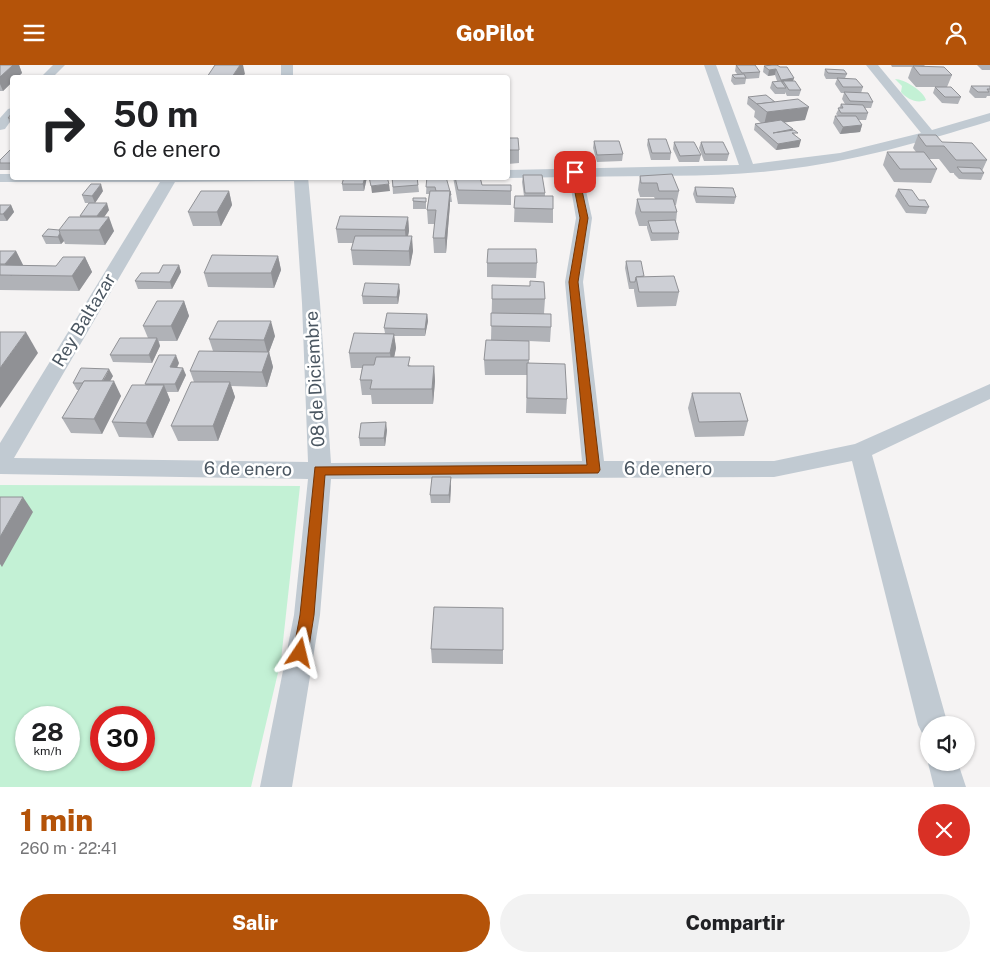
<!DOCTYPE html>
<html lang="es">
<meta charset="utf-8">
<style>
:root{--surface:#fff;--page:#f2f2f2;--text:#202124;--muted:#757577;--accent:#b45309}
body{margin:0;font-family:"Public Sans",sans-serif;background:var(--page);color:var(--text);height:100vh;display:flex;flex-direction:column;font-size:19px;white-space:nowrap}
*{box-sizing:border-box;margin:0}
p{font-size:16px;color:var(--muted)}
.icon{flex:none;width:28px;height:28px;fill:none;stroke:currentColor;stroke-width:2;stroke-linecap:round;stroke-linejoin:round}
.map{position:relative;height:722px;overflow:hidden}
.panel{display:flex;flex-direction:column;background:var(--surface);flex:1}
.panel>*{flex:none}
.banner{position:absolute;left:10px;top:10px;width:500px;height:105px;border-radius:5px;box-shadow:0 1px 4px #0004;background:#fff;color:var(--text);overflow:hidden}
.buttons{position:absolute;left:920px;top:651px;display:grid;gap:10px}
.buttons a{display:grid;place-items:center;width:55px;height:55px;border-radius:50%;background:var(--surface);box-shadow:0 1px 4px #0004;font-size:25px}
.speed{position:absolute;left:15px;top:641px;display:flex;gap:10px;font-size:25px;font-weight:700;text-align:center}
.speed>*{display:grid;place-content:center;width:65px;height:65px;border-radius:50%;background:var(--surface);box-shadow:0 1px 4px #0004;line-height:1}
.speed small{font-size:12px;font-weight:400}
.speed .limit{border:8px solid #d22;background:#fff;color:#111}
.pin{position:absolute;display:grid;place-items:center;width:42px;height:42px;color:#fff;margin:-21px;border-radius:10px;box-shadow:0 2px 8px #0006}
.me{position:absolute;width:55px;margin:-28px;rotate:10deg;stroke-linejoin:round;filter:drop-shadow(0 0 4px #0008)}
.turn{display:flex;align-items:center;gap:18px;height:105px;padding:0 20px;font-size:22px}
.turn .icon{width:65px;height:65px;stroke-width:2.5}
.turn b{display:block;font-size:35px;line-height:42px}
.round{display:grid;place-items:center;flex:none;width:52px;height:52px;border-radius:26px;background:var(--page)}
.headline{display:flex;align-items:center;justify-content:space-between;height:85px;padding:0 20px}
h1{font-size:30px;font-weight:800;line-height:38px;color:var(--accent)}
.cta{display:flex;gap:10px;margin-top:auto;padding:10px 20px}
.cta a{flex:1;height:58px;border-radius:30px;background:var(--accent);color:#fff;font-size:20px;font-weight:800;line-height:58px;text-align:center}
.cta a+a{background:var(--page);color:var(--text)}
header{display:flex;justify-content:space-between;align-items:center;height:65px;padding:0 20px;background:var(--accent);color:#fff;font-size:22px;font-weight:800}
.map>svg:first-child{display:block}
</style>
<header><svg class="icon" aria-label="menu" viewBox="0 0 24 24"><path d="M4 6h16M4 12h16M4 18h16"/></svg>GoPilot<svg class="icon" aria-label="person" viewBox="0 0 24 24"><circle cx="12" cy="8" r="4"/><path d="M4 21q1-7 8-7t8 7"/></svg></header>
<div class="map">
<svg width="990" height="722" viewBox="0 0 990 722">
<rect width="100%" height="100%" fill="#f5f3f3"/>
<g fill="#c3f1d5" fill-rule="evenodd">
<path d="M 895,14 C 904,14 924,26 926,35 C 917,39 907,34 901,27 L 902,21 Z"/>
<path d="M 0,420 L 300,421 L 281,595 L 251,722 L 0,722 ZM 26,652 L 69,652 L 69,695 L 26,695 ZM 101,652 L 144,652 L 144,695 L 101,695 Z"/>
</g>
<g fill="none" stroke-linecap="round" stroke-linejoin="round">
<g fill="#c1cad2" fill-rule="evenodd">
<polygon points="53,0 65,0 53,12 41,12"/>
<rect x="281" y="0" width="12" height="12"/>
<path d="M 704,0 L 716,0 L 753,99 L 840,88 L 921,68 L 866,0 L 878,0 L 932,65 L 990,48 L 990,56 C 921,77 852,97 780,105 C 715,113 648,110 583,112 L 592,153 L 583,217 L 604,396 L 774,396 L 855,379 L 990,319 L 990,334 L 872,390 L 948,660 L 929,660 L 929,673 L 923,670 L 918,660 L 852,396 L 774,412 L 331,414 L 320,550 L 292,722 L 260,722 L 294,550 L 308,414 L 0,409 L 0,378 L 160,117 L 0,117 L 0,109 L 12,109 L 12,112 L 308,112 L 320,238 L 331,398 L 582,396 L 565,217 L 576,153 L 569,112 L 508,113 L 505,112 L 508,112 L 508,105 L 739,100 ZM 294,116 L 302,238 L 308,397 L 14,393 L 175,117 Z"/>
<polygon points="12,43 12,54 5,64 0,65 0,53 8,44"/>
<polygon points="929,696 929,698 958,698 966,722 934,722 928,698"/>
</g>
</g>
<g fill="#b0b2b7">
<polygon points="0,0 19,0 22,8 3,26 0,26"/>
<polygon points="736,0 760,7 759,13 746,14 745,19 734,20 731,16 732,10 737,9 735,6"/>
<polygon points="772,0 794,13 793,16 801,25 799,31 787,31 785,27 785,29 775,29 770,23 772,17 777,16 775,10 768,11 763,7 764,1"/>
<polygon points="891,0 925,0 924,1 952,10 947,22 961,32 958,39 942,38 933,28 935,22 916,22 908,13 912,2 892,2"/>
<polygon points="977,0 990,0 990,5 982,5"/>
<polygon points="825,4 847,9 845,13 863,22 861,28 873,37 871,43 865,43 868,48 866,55 858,55 862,60 860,67 840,69 833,58 835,51 838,51 836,49 841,39 845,39 842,34 844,28 841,28 835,19 837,14 826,14 824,10"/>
<polygon points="971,21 990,21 990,31 987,31 986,33 975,33 969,27"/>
<polygon points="748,32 775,37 805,55 784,57 793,64 792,65 796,72 799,82 776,85 754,65 755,59 761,58 754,52 755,46 747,39"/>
<polygon points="12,48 12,64 8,53"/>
<polygon points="918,70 942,77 987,95 982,106 984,108 981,115 959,114 954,109 954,108 950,108 939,94 929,94 937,104 931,118 894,117 883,100 887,87 916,87 913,83"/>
<polygon points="508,73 519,85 519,98 508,99"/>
<polygon points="648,74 671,88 670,95 651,95 647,80"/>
<polygon points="594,76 623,89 622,96 597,97 593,83"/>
<polygon points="674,77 701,90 699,97 679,97 673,84"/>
<polygon points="701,77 729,89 727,96 704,96 699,83"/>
<polygon points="12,83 12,105 0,105 0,95"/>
<polygon points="523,110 545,128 545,131 553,144 553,158 514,157 515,131 524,131 522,117"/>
<polygon points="640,111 679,126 676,140 675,140 677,147 676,157 679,168 678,175 651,176 647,163 647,161 639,161 635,148 637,134 655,134 654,132 640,132 638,125"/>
<polygon points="344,112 367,112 364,126 343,126 342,119"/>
<polygon points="392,112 417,112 419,127 393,129"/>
<polygon points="427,112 451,130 452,137 450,137 446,188 434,188 433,173 435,159 428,159 427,145 429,129 426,129"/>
<polygon points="453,112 480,112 482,120 511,120 511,140 458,139"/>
<polygon points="695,122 736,132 734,139 696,138 693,129"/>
<polygon points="898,124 919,135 929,142 926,149 906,148 895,131"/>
<polygon points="103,126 95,138 85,138 82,130"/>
<polygon points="229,126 232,140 221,161 193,161 188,147"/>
<polygon points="426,133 426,144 413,144 413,136"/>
<polygon points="0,140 11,140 14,147 7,156 0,156"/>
<polygon points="109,145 104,152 114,166 105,180 65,179 64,176 61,179 46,179 42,171 59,165 80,152 80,151"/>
<polygon points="408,152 409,166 408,171 413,186 410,201 353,200 351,185 353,178 338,178 336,164"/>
<polygon points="0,186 16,186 23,200 56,201 85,192 92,207 79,226 0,225"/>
<polygon points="278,191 281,205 274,223 208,222 204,208"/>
<polygon points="626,196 644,212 679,227 676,241 637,242 634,226 634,224 629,224 625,203"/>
<polygon points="487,198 537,198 536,213 487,212"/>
<polygon points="179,200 181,207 172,224 138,224 135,216"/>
<polygon points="400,226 398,239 363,239 362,231"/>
<polygon points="492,234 545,234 544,248 551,262 550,277 529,276 529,298 567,334 566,349 526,348 527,310 485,310 484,295 491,275"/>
<polygon points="184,236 189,251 177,276 159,276 160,281 152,298 113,297 110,290 148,273 143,261"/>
<polygon points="427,249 428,256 425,271 394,271 396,283 394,292 411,301 434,301 435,316 433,339 372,339 371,330 362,330 360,315 362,303 351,303 349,288 385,268 384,263"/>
<polygon points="275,271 269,287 273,302 267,322 231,321 235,332 218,376 178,376 171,361 194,317 190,306 213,286 209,274"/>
<polygon points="179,298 177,303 186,310 178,327 167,327 170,335 153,373 119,372 112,357 146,320 145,319"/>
<polygon points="113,311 110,316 121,331 102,369 71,368 62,353 79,325 77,325 73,318"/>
<polygon points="692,328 748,356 744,371 695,372 688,343"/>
<polygon points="387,365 385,381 360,381 359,373"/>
<polygon points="451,420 450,438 431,438 430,430"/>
<polygon points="503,543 503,599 432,598 431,584"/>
</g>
<g fill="#909195">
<polygon points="13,0 19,0 22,8 18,12 12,12 12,17 3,26 0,19 0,12"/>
<polygon points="240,0 243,0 245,9 242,12 232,12"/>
<polygon points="776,4 775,10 768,11 769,5"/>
<polygon points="794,13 792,19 783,16 782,20 779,21 781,15"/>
<polygon points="809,42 805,55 764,60 767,47"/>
<polygon points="862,60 860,67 840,69 843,62"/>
<polygon points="801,75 799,82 776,85 778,79"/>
<polygon points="365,112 367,112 364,126 363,119"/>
<polygon points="101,119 103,126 95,138 92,131"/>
<polygon points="389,119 390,126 372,128 371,121"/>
<polygon points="229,126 232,140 221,161 217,147"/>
<polygon points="450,126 450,140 446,188 445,173"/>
<polygon points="107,138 109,145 100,158 97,151"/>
<polygon points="11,140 14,147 7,156 3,149"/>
<polygon points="109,152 114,166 105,180 99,165"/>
<polygon points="408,152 409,166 406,179 405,165"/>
<polygon points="60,168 64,176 61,179 58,172"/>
<polygon points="412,171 413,186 410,201 409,186"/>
<polygon points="16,186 23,200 11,211 5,199"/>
<polygon points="278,191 281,205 274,223 271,208"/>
<polygon points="85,192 92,207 79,226 72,211"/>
<polygon points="179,200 181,207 172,224 170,217"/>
<polygon points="399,219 400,226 398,239 397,232"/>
<polygon points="184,236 189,251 177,276 171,261"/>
<polygon points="427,249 428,256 425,271 425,264"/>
<polygon points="271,256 275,271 269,287 273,302 267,322 262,307 268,290 264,275"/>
<polygon points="26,267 38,288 0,343 0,303"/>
<polygon points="394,269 396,283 392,303 390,288"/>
<polygon points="157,273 160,281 152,298 149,290"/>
<polygon points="176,290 179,298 173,310 170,302"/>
<polygon points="434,301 435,316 433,339 432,324"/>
<polygon points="183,303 186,310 178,327 175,319"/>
<polygon points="109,304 113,311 105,325 102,318"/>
<polygon points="114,316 121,331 102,369 94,354"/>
<polygon points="230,317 235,332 218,376 213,361"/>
<polygon points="164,320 170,335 153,373 146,358"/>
<polygon points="386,357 387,365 385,381 384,373"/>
<polygon points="451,412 451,420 450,438 449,430"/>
<polygon points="23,432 33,447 2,502 0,499 0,472"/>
</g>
<g fill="#cdcfd5" stroke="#909195">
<polygon points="0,0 13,0 0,12"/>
<polygon points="215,0 240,0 232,12 207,12"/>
<polygon points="736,0 755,0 760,7 742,8"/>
<polygon points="772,0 777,0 780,2 787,2 794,13 781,15 776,4 769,5 764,1"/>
<polygon points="913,1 944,2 952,10 920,10"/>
<polygon points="825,4 844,5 847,9 828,8"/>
<polygon points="744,9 746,13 735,13 732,10"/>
<polygon points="837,13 856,14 863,22 843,22"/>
<polygon points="781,16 786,23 777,23 772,17"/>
<polygon points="783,16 795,16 801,25 789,25"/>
<polygon points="971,21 990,21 990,24 987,24 989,27 978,27"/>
<polygon points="935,22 951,22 961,32 945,32"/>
<polygon points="844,27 868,28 873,37 850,36"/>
<polygon points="766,30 775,37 757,39 748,32"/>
<polygon points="798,34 809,42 767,47 757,39"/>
<polygon points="841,39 863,40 868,48 841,48 838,43 843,43"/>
<polygon points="12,48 12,53 8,53"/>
<polygon points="835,51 856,51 862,60 843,62"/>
<polygon points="781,55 793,64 773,68 794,65 798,68 792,68 801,75 778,79 755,59"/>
<polygon points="918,70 936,70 942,77 972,78 987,95 956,95 944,81 926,81"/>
<polygon points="508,73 518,73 519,85 508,85"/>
<polygon points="648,74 666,74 671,88 652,88"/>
<polygon points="594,76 619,76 623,89 597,90"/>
<polygon points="674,77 694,77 701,90 680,91"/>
<polygon points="701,77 723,77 729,89 705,89"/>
<polygon points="12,83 12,98 0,98 0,95"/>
<polygon points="887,87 924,87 937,104 900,104"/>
<polygon points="957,102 980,103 984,108 962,108"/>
<polygon points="672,109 679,126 659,126 657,118 641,118 640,111"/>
<polygon points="523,110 542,110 545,128 525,128"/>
<polygon points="344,112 365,112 363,119 342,119"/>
<polygon points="369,112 387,112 389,119 371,121"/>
<polygon points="392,112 417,112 418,120 393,122"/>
<polygon points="427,112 446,112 451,130 450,130 450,126 436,126 435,122 426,122"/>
<polygon points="455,112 480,112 482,120 511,120 511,126 458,125"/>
<polygon points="91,119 101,119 92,131 82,130"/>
<polygon points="695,122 733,123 736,132 697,131"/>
<polygon points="898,124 912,125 919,135 925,135 929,142 909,141"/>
<polygon points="201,126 229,126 217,147 188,147"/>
<polygon points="430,126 450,126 445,173 433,173 436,145 427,145"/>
<polygon points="515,131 553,131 553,144 514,143"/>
<polygon points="413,133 426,133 426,137 413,136"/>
<polygon points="637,134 673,134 677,147 641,147"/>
<polygon points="89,138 107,138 97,151 80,151"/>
<polygon points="0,140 11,140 3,149 0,149"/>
<polygon points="340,151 408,152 405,165 336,164"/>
<polygon points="69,152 109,152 99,165 59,165"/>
<polygon points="675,155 679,168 652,168 648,156"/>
<polygon points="48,164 59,165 60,168 58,172 42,171"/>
<polygon points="355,171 412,171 409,186 351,185"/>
<polygon points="488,184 536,184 537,198 487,198"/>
<polygon points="0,186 16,186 5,199 0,199"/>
<polygon points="212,190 278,191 271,208 204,208"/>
<polygon points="63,192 85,192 72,211 0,210 0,200 56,201"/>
<polygon points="626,196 641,196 644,211 636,212 635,217 630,217"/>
<polygon points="163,200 179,200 170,217 135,216 141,208 159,208"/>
<polygon points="674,211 679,227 639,227 636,212"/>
<polygon points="530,216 544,217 545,234 492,234 492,220 530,221"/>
<polygon points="365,218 399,219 397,232 362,231"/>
<polygon points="157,236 184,236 171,261 143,261"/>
<polygon points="387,248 427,249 425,264 384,263"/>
<polygon points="491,248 551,249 551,262 491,261"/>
<polygon points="218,256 271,256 264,275 209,274"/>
<polygon points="0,267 26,267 0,303"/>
<polygon points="354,268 394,269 390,288 349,288"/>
<polygon points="120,273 157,273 149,290 110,290"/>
<polygon points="486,275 529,276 529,295 484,295"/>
<polygon points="199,286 269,287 262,307 190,306"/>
<polygon points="159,290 176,290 170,302 183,303 175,319 145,319"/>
<polygon points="376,292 410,292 408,301 434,301 432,324 370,324 372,315 360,315 363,300 374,300"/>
<polygon points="527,298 565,299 567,334 527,333"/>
<polygon points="81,303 109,304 102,316 84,316 83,318 73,318"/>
<polygon points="84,316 114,316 94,354 62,353"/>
<polygon points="191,317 230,317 213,361 171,361"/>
<polygon points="132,320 164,320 146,358 112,357"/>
<polygon points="692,328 740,328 748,356 699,357"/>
<polygon points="386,357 384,373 359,373 361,358"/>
<polygon points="432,412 451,412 449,430 430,430"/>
<polygon points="0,432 23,432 0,472"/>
<polygon points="434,542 503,543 503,585 431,584"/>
</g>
<polygon fill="#b45309" stroke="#753606" points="575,105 578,107 588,153 578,217 600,405 598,408 325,410 314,550 308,588 306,593 300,595 295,593 293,588 300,550 315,402 587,400 569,217 580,153 571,107"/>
<g text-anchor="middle" stroke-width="5" stroke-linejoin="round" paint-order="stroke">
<g font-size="18" fill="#4a5661" stroke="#fff">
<text transform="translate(84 255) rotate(-59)" y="6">Rey Baltazar</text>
<text transform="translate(315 314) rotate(-93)" y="6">08 de Diciembre</text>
<text transform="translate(248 404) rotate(1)" y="6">6 de enero</text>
<text x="668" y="410">6 de enero</text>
</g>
</g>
</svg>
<div class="buttons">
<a><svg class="icon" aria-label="sound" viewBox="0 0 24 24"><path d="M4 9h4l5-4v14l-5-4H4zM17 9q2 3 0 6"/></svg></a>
</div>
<div class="speed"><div>28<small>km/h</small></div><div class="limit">30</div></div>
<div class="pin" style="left:575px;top:107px;background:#d93025"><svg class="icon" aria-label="arrive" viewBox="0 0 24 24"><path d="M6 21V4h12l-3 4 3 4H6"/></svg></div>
<svg class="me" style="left:300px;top:588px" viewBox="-20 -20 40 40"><path d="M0-17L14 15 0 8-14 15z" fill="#b45309" stroke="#fff" stroke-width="4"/></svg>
<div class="banner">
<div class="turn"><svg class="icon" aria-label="right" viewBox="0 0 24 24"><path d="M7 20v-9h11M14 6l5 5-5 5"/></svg><div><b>50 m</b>6 de enero</div></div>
</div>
</div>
<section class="panel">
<div class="headline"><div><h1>1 min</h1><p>260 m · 22:41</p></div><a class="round" style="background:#d93025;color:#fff"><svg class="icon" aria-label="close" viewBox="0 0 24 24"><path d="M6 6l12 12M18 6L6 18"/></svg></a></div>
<div class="cta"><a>Salir</a><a>Compartir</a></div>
</section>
